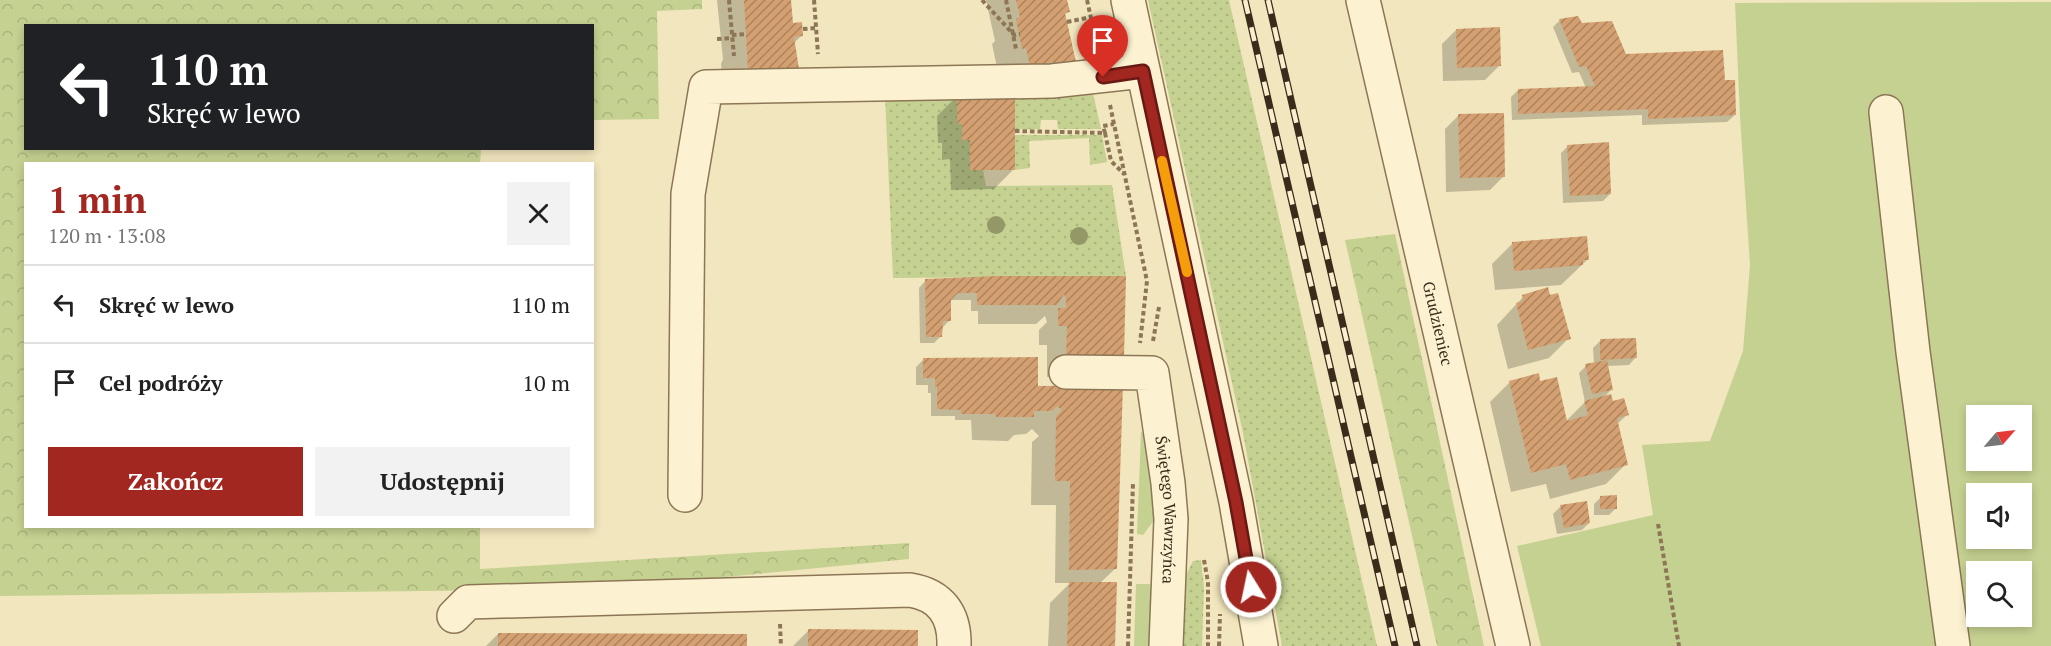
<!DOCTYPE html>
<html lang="pl">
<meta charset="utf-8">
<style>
:root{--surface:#fff;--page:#f2f2f2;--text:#222;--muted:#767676;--line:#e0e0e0;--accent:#a12720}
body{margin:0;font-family:"PT Serif",serif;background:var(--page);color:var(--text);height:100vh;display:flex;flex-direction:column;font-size:22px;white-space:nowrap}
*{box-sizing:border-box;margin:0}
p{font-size:20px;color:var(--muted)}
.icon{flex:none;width:33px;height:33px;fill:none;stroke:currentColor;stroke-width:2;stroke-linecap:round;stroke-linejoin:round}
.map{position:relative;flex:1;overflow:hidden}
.panel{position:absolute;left:24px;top:162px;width:570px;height:366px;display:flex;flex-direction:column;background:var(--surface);border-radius:0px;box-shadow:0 3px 9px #0003}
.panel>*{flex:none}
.hud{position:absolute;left:24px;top:24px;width:570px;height:126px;border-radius:0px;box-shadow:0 3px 9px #0003;background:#202124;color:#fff;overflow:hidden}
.needle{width:39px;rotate:62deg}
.tools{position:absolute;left:1966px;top:405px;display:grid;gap:12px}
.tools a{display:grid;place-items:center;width:66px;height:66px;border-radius:0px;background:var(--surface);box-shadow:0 3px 9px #0003;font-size:30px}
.pin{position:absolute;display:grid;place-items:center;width:51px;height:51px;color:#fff;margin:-62px -26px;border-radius:50% 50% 50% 0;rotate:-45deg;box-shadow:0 0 6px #0007}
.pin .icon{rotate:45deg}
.me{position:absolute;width:66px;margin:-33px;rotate:350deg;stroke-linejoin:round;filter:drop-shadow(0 0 4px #0008)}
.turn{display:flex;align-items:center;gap:21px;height:126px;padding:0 24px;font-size:27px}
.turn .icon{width:78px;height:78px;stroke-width:2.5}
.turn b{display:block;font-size:42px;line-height:51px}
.round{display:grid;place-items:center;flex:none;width:63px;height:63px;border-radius:0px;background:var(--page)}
.summary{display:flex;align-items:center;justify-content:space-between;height:102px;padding:0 24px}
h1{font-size:36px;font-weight:700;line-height:45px;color:var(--accent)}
.cta{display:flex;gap:12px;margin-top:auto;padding:12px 24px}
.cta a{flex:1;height:69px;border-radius:0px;background:var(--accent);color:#fff;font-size:24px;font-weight:700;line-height:69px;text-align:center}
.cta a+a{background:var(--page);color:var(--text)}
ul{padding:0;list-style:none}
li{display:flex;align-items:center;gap:18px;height:78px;padding:0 24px;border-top:2px solid var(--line)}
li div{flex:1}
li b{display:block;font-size:22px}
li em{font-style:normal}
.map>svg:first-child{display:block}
</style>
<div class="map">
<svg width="2051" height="646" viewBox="0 0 2051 646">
<defs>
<pattern id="grass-dots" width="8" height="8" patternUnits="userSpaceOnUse" patternTransform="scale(1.5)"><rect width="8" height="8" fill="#c5d191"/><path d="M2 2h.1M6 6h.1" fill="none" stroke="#aab47c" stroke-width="1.8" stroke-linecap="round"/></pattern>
<pattern id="forest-crowns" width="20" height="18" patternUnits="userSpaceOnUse" patternTransform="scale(1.5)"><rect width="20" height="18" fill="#c5d191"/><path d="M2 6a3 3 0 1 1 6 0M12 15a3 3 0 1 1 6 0" fill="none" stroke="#aab47c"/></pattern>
<pattern id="building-hatch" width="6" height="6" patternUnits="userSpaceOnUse" patternTransform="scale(1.5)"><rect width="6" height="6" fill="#d4a071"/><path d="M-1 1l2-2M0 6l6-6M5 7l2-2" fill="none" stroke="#ad835c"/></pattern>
</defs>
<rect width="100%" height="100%" fill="#f2e6be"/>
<g fill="url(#grass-dots)">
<polygon points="1148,0 1229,0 1377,646 1282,646 1243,433"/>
<polygon points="1093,93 1101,129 1058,129 1057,120 1041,120 1040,129 1015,129 1015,94"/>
<polygon points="957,94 957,123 962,124 962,140 970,140 970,170 983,170 986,186 1112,185 1126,276 893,278 885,95"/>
<polygon points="1015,135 1102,135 1107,162 1090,165 1089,138 1029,141 1030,168 1015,170"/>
<polygon points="1201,560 1204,587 1202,646 1178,646 1184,579 1193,561"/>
</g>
<g fill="url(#forest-crowns)">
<polygon points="0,0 702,0 702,9 657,11 659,119 593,120 592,26 26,26 26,148 481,149 480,164 26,164 26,526 480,527 480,569 909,543 909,559 603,589 0,596"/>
<polygon points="1395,234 1484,646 1437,646 1345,240"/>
</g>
<g fill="#c5d191" fill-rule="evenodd">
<path d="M 2051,2 L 2051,646 L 1541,646 L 1517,546 L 1653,515 L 1642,445 L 1710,441 L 1743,351 L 1750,265 L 1740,117 L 1735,3 ZM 1977,416 L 2022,416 L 2022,460 L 1977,460 ZM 1977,494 L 2022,494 L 2022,538 L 1977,538 ZM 1977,572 L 2022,572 L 2022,616 L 1977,616 Z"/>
<polygon points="1141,432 1147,435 1157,505 1155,519 1143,535 1137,534"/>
<polygon points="1136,584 1149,584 1157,589 1153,646 1134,646"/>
</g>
<g fill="#0003">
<polygon points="717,0 789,0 792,24 801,36 793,44 724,95 721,64 723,59"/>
<polygon points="986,0 1066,0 1068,12 1064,15 1074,62 998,72 992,44 995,41"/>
<polygon points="1560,20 1581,25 1625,56 1723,82 1735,115 1727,122 1642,125 1642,115 1512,120 1511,97 1518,90 1586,88 1579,72 1572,73 1553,27"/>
<polygon points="1456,30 1500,65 1485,80 1443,81 1442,44"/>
<polygon points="957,96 1014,169 994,189 951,190 950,159 942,160 942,143 938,143 937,116"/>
<polygon points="1459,115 1504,176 1490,190 1446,192 1445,129"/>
<polygon points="1568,146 1610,194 1603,201 1563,203 1561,153"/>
<polygon points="1512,244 1588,259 1561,285 1495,290 1492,264"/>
<polygon points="1124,277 1102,377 1047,377 1047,345 1039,345 1039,330 1047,322 1045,316 1036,324 978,324 978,311 971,311 971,300 949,300 950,320 943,327 941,336 934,343 920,343 919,288 926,280"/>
<polygon points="1523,297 1549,297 1569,338 1549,358 1508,369 1497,325"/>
<polygon points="1600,341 1636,357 1629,365 1607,366 1612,389 1604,397 1627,415 1617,424 1626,464 1606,484 1550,499 1546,484 1511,492 1490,402 1510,382 1539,383 1566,421 1585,402 1579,373 1586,366 1594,364 1593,348"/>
<polygon points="923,360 1034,388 1121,387 1116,568 1100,583 1113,646 1048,646 1050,603 1070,583 1055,583 1056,505 1031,505 1032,442 1039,436 1032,429 1026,434 1014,435 1008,441 972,440 971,420 955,420 955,416 931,416 931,393 928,393 928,385 916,385 916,367"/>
<polygon points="1601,497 1616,508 1609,515 1594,515 1594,504"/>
<polygon points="1560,507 1589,523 1582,530 1557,534 1553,514"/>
<polygon points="808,631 917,646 793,646"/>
<polygon points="498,634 746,646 486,646"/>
</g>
<g fill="url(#building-hatch)">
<polygon points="744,0 791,0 793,23 802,22 803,36 794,37 799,69 748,71"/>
<polygon points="1016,0 1067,0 1070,12 1065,13 1076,62 1055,67 1053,62 1030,67 1026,48 1022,49 1016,19 1020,17"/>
<polygon points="1578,16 1582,23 1612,21 1626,54 1723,50 1725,80 1735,80 1736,115 1648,119 1648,109 1518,114 1518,89 1595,86 1586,66 1579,67 1559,19"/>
<polygon points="1500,27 1501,66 1457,68 1456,29"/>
<polygon points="957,94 1015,94 1015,170 970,170 970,140 962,140 962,124 957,123"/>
<polygon points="1504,113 1505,177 1460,178 1458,114"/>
<polygon points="1609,142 1611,194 1570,196 1567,145"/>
<polygon points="1587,236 1589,260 1583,260 1583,265 1514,271 1512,242"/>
<polygon points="997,276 1126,276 1124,357 1066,358 1067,326 1058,326 1058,308 1066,308 1066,299 1064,294 1057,305 977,305 977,293 958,293 951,300 951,321 943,321 942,337 926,337 925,279"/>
<polygon points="1548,287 1550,295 1558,293 1571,339 1528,350 1516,303 1523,301 1522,295"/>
<polygon points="1636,338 1637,358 1600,360 1600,339"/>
<polygon points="1038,357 1038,386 1123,385 1117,569 1069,570 1070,481 1055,481 1056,416 1062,410 1057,406 1052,411 1034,411 1034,417 996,417 995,414 961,414 961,410 937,409 937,386 935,387 935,378 923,378 923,358"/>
<polygon points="1607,360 1613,390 1592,394 1585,364"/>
<polygon points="1539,373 1540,381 1557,377 1567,421 1588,415 1584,401 1611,394 1613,401 1624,398 1629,415 1617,418 1628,465 1570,480 1566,464 1531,473 1509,381"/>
<polygon points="1617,495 1617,509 1600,509 1600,496"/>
<polygon points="1587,501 1590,523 1564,528 1560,505"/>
<polygon points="1069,582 1117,582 1115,646 1067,646"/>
<polygon points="808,629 918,630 918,646 808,646"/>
<polygon points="498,633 747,634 747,646 498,646"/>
</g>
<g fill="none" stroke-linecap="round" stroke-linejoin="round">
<defs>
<g id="minor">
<polyline points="1128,0 1236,502 1261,646"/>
<path id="s1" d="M 1363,0 L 1513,646"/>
<polyline points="1886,112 1913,352 1953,646"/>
<path id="s2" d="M 1066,372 L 1152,373 L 1168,483 L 1171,519 L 1166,646"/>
<polyline points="685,495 688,194 706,87 1052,81 1143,71"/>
<path d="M 454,616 L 468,602 L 910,590 C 941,595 955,615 954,646"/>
</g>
</defs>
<use href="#minor" stroke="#8c7655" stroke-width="36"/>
<g stroke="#8c7655" stroke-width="4" stroke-dasharray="4.5 3" stroke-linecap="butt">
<polyline points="729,0 734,56"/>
<polyline points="814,0 818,54"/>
<polyline points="982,0 1014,35 1020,34"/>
<polyline points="1006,0 1016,49"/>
<polyline points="1087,0 1097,45"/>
<polyline points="1067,22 1091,17"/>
<polyline points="803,29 816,28"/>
<polyline points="732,35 747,34"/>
<polyline points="717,39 732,38"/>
<polyline points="1110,105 1147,281 1140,343"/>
<polyline points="1015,131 1105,133 1103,126 1114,124"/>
<polyline points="1105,133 1111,161 1124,174"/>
<polyline points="1153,341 1159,307"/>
<polyline points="1658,524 1679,646"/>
<polyline points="1204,560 1208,582 1208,646"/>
<polyline points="780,624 781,646"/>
<polyline points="1128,646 1133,482"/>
<polyline points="1219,646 1220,614"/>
</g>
<use href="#minor" stroke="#fcf2d2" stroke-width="33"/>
<defs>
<g id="rail">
<polyline points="1245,0 1395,646"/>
<polyline points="1268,0 1417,646"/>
</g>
</defs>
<use href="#rail" stroke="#3a2c1b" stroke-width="7"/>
<use href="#rail" stroke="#f9efcf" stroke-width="4.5" stroke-dasharray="14" stroke-linecap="butt"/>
</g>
<g fill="#949867">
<circle cx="996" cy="225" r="9"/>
<circle cx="1079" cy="236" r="9"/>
</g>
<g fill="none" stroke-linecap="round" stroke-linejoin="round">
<defs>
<polyline id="route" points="1103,77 1143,71 1236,502 1251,587"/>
</defs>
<use href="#route" stroke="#691915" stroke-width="15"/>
<use href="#route" stroke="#a12720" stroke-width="10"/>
<polyline stroke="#f59e0b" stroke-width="10" points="1162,161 1187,272"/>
</g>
<g text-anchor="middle" stroke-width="5" stroke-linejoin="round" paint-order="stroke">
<g font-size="16" fill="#3a2c1b" stroke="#f9efcf">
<text dy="6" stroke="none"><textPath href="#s1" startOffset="332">Grudzieniec</textPath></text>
<text dy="6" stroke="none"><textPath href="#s2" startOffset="224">Świętego Wawrzyńca</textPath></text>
</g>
</g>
</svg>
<div class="tools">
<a><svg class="needle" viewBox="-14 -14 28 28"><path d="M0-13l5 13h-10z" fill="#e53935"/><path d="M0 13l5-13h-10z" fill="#767676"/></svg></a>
<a><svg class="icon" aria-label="sound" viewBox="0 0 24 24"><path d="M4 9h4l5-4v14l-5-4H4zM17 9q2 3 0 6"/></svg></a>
<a><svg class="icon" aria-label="search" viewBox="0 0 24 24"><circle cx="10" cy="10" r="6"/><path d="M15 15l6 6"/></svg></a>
</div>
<div class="pin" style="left:1103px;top:77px;background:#d93025"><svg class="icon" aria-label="arrive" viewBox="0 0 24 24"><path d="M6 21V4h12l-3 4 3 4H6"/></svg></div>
<svg class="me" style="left:1251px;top:587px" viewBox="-20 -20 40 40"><circle r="17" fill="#a12720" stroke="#fff" stroke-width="3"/><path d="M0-11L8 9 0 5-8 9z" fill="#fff"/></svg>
<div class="hud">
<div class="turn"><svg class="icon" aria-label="left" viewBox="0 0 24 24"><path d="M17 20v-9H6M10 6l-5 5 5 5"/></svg><div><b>110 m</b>Skręć w lewo</div></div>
</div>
<section class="panel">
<div class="summary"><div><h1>1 min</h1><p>120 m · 13:08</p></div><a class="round"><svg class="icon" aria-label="close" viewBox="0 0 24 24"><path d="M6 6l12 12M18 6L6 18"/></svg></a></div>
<ul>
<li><svg class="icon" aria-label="left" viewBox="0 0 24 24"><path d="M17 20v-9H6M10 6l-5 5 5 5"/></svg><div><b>Skręć w lewo</b></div><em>110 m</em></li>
<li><svg class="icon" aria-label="arrive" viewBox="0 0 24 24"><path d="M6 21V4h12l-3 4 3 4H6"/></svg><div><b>Cel podróży</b></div><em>10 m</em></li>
</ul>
<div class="cta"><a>Zakończ</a><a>Udostępnij</a></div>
</section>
</div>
